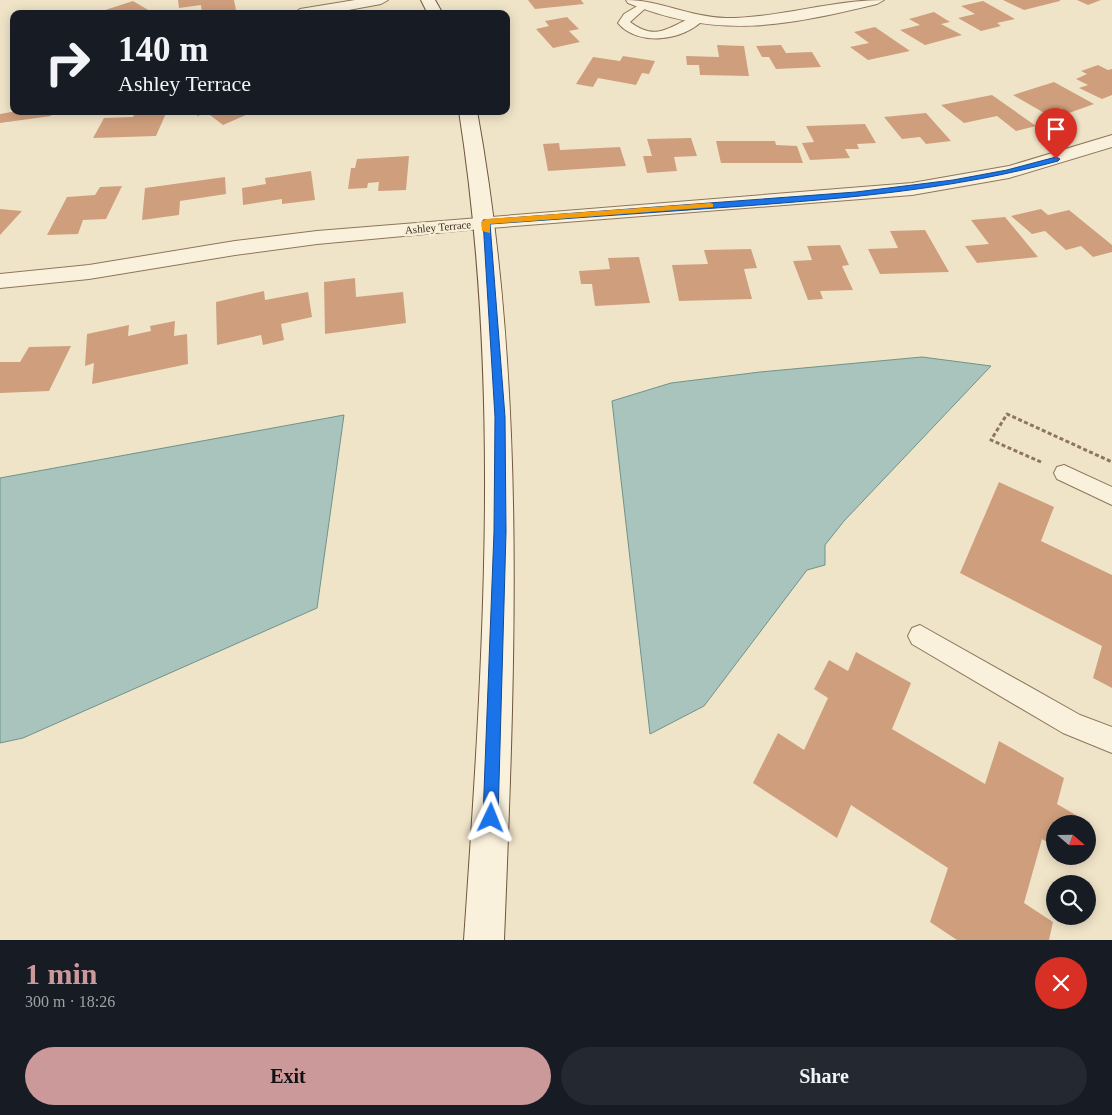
<!DOCTYPE html>
<meta charset="utf-8">
<style>
:root{--surface:#171b24;--page:#242831;--text:#f1f3f6;--muted:#9ea1a6;--accent:#cc999b}
body{margin:0;font-family:"Times New Roman",serif;background:var(--page);color:var(--text);height:100vh;display:flex;flex-direction:column;font-size:19px;white-space:nowrap}
*{box-sizing:border-box;margin:0}
p{font-size:16px;color:var(--muted)}
.icon{flex:none;width:28px;height:28px;fill:none;stroke:currentColor;stroke-width:2;stroke-linecap:round;stroke-linejoin:round}
.map{position:relative;height:940px;overflow:hidden}
.side{display:flex;flex-direction:column;background:var(--surface);flex:1}
.side>*{flex:none}
.guide{position:absolute;left:10px;top:10px;width:500px;height:105px;border-radius:10px;box-shadow:0 2px 12px #0003;background:#171b24;color:var(--text);overflow:hidden}
.needle{width:32px;rotate:110deg}
.controls{position:absolute;left:1046px;top:815px;display:grid;gap:10px}
.controls a{display:grid;place-items:center;width:50px;height:50px;border-radius:50%;background:var(--surface);box-shadow:0 2px 12px #0003;font-size:25px}
.pin{position:absolute;display:grid;place-items:center;width:42px;height:42px;color:#fff;margin:-51px -21px;border-radius:50% 50% 50% 0;rotate:-45deg;box-shadow:0 0 5px #0007}
.pin .icon{rotate:45deg}
.me{position:absolute;width:55px;margin:-28px;rotate:2deg;stroke-linejoin:round;filter:drop-shadow(0 0 4px #0008)}
.turn{display:flex;align-items:center;gap:18px;height:105px;padding:0 25px;font-size:22px}
.turn .icon{width:65px;height:65px;stroke-width:2.5}
.turn b{display:block;font-size:35px;line-height:42px}
.round{display:grid;place-items:center;flex:none;width:52px;height:52px;border-radius:26px;background:var(--page)}
.head{display:flex;align-items:center;justify-content:space-between;height:85px;padding:0 25px}
h1{font-size:30px;font-weight:700;line-height:38px;color:var(--accent)}
.action{display:flex;gap:10px;margin-top:auto;padding:10px 25px}
.action a{flex:1;height:58px;border-radius:30px;background:var(--accent);color:#111;font-size:20px;font-weight:700;line-height:58px;text-align:center}
.action a+a{background:var(--page);color:var(--text)}
.map>svg:first-child{display:block}
</style>
<div class="map">
<svg width="1112" height="940" viewBox="0 0 1112 940">
<rect width="100%" height="100%" fill="#f0e4c8"/>
<g fill="#a9c4bc" stroke="#6f938a">
<polygon points="922,357 991,366 844,521 825,545 825,565 807,570 704,706 650,734 612,401 671,383 760,372"/>
<polygon points="344,415 317,608 23,738 0,743 0,478"/>
</g>
<g fill="#cf9f7d">
<polygon points="178,0 234,0 236,10 202,14 201,5 179,8"/>
<polygon points="528,0 581,0 584,4 535,9"/>
<polygon points="1003,0 1060,0 1060,1 1024,10"/>
<polygon points="1077,0 1101,0 1088,5"/>
<polygon points="133,1 155,14 96,14 96,13"/>
<polygon points="983,1 1015,19 997,23 1001,26 981,31 958,18 975,14 961,6"/>
<polygon points="934,12 950,22 941,24 962,35 925,45 900,30 920,25 909,19"/>
<polygon points="567,17 579,29 569,31 580,42 553,48 536,29 549,26 545,21"/>
<polygon points="875,27 910,51 868,60 850,47 869,43 854,32"/>
<polygon points="717,45 744,46 749,76 700,75 699,65 687,65 686,56 719,57"/>
<polygon points="781,45 786,53 812,52 821,67 776,69 769,57 762,57 756,46"/>
<polygon points="623,56 655,61 649,74 642,73 636,85 598,78 593,87 576,84 593,57 620,61"/>
<polygon points="1098,65 1108,70 1112,69 1112,95 1102,99 1079,88 1088,85 1076,79 1087,74 1081,71"/>
<polygon points="1054,82 1094,104 1069,113 1061,108 1046,114 1013,95"/>
<polygon points="992,95 1036,126 1016,131 997,116 964,123 941,105"/>
<polygon points="52,111 51,116 0,123 0,114 17,111"/>
<polygon points="136,111 167,111 156,136 93,138 104,118 133,117"/>
<polygon points="191,111 255,111 223,125 206,112 198,116"/>
<polygon points="926,113 951,141 926,144 920,137 902,139 884,117"/>
<polygon points="865,124 876,143 857,144 859,149 845,149 850,158 810,160 802,143 814,142 806,126"/>
<polygon points="691,138 697,156 674,157 677,171 647,173 643,156 652,156 647,139"/>
<polygon points="716,141 775,141 776,145 797,146 803,163 721,163"/>
<polygon points="559,143 560,150 620,147 626,166 548,171 543,144"/>
<polygon points="409,156 406,190 378,191 379,182 368,183 367,188 348,189 351,168 355,168 357,159"/>
<polygon points="311,171 315,200 282,204 282,199 243,205 242,188 266,184 265,178"/>
<polygon points="225,177 226,194 180,201 179,215 142,220 145,188"/>
<polygon points="122,186 106,219 83,220 78,234 47,235 67,197 95,195 100,187"/>
<polygon points="0,209 22,211 0,235"/>
<polygon points="1041,209 1048,215 1069,210 1112,245 1112,252 1093,257 1081,246 1066,250 1045,231 1032,234 1011,216"/>
<polygon points="1005,217 1038,257 977,263 965,246 989,244 971,220"/>
<polygon points="925,230 949,272 880,274 868,249 898,248 890,231"/>
<polygon points="840,245 849,265 842,266 853,290 820,291 823,299 808,300 793,261 812,260 807,246"/>
<polygon points="751,249 757,268 744,269 752,299 679,301 672,265 708,264 704,250"/>
<polygon points="639,257 650,303 595,306 592,284 581,284 579,271 610,269 608,258"/>
<polygon points="355,278 356,297 403,292 406,323 325,334 324,282"/>
<polygon points="264,291 265,300 308,292 312,317 281,324 284,340 263,345 261,335 217,345 216,302"/>
<polygon points="175,321 174,336 187,334 188,364 92,384 94,363 85,366 87,334 129,325 128,336 151,331 150,326"/>
<polygon points="71,346 49,391 0,393 0,362 20,362 29,347"/>
<polygon points="999,482 1054,507 1041,541 1112,575 1112,688 1093,678 1102,646 960,573"/>
<polygon points="856,652 911,683 892,729 985,784 999,741 1064,778 1057,804 1086,821 1085,824 1055,824 1055,847 1042,839 1024,903 1053,922 1049,940 957,940 930,922 948,868 851,805 837,838 753,783 778,733 804,750 828,698 814,689 829,660 848,671"/>
</g>
<g fill="none" stroke-linecap="round" stroke-linejoin="round">
<defs>
<g id="lane">
<path d="M 644,2 L 649,5 L 630,22 C 659,44 671,23 698,16 L 704,19 C 684,41 638,47 618,23 L 624,14 Z"/>
<polygon points="1064,465 1112,487 1112,505 1057,479 1054,473 1057,467"/>
<polygon points="920,625 1080,715 1112,727 1112,753 1063,733 912,644 908,636 912,628"/>
</g>
<g id="street">
<polygon points="355,0 388,0 381,4 327,14 293,14 300,9"/>
<path d="M 626,0 C 660,0 689,17 726,18 C 780,18 831,0 884,0 L 877,4 C 784,26 720,40 628,3 Z"/>
<polygon points="1112,135 1112,147 1009,178 912,195 490,228 317,244 235,255 89,279 0,288 0,274 89,265 235,241 317,231 912,183 1009,166"/>
</g>
<g id="secondary">
<polygon points="421,0 435,0 443,14 428,14"/>
<path d="M 459,111 L 477,111 C 527,385 515,663 504,940 L 464,940 C 483,664 502,386 459,111 Z"/>
</g>
</defs>
<use href="#lane" stroke="#8d765c" stroke-width="2"/>
<use href="#street" stroke="#8d765c" stroke-width="2"/>
<use href="#secondary" stroke="#6f573f" stroke-width="2"/>
<polyline stroke="#8d765c" stroke-width="3" stroke-dasharray="4 2.5" stroke-linecap="butt" points="1041,462 991,440 1007,414 1112,462"/>
<use href="#lane" fill="#faf1dc" fill-rule="evenodd"/>
<use href="#street" fill="#faf1dc" fill-rule="evenodd"/>
<use href="#secondary" fill="#faf1dc" fill-rule="evenodd"/>
</g>
<path fill="#1a73e8" stroke="#114b97" d="M 1056,157 L 1060,159 L 1058,161 C 955,189 850,198 744,206 C 659,212 575,218 490,224 L 505,417 L 506,532 L 498,818 L 496,823 L 491,825 L 485,823 L 483,818 L 494,532 L 495,417 L 483,220 L 856,192 L 953,180 L 1007,170 Z"/>
<polygon fill="#f59e0b" points="710,203 713,204 713,207 490,224 490,233 482,231 481,222 486,219"/>
<g text-anchor="middle" stroke-width="5" stroke-linejoin="round" paint-order="stroke">
<g font-size="11" fill="#3d2e20" stroke="#f7eed8">
<text transform="translate(438 227) rotate(-5)" y="4">Ashley Terrace</text>
</g>
</g>
</svg>
<div class="controls">
<a><svg class="needle" viewBox="-14 -14 28 28"><path d="M0-13l5 13h-10z" fill="#e53935"/><path d="M0 13l5-13h-10z" fill="#9ea1a6"/></svg></a>
<a><svg class="icon" aria-label="search" viewBox="0 0 24 24"><circle cx="10" cy="10" r="6"/><path d="M15 15l6 6"/></svg></a>
</div>
<div class="pin" style="left:1056px;top:159px;background:#d93025"><svg class="icon" aria-label="arrive" viewBox="0 0 24 24"><path d="M6 21V4h12l-3 4 3 4H6"/></svg></div>
<svg class="me" style="left:491px;top:818px" viewBox="-20 -20 40 40"><path d="M0-17L14 15 0 8-14 15z" fill="#1a73e8" stroke="#fff" stroke-width="4"/></svg>
<div class="guide">
<div class="turn"><svg class="icon" aria-label="right" viewBox="0 0 24 24"><path d="M7 20v-9h11M14 6l5 5-5 5"/></svg><div><b>140 m</b>Ashley Terrace</div></div>
</div>
</div>
<section class="side">
<div class="head"><div><h1>1 min</h1><p>300 m · 18:26</p></div><a class="round" style="background:#d93025;color:#fff"><svg class="icon" aria-label="close" viewBox="0 0 24 24"><path d="M6 6l12 12M18 6L6 18"/></svg></a></div>
<div class="action"><a>Exit</a><a>Share</a></div>
</section>
